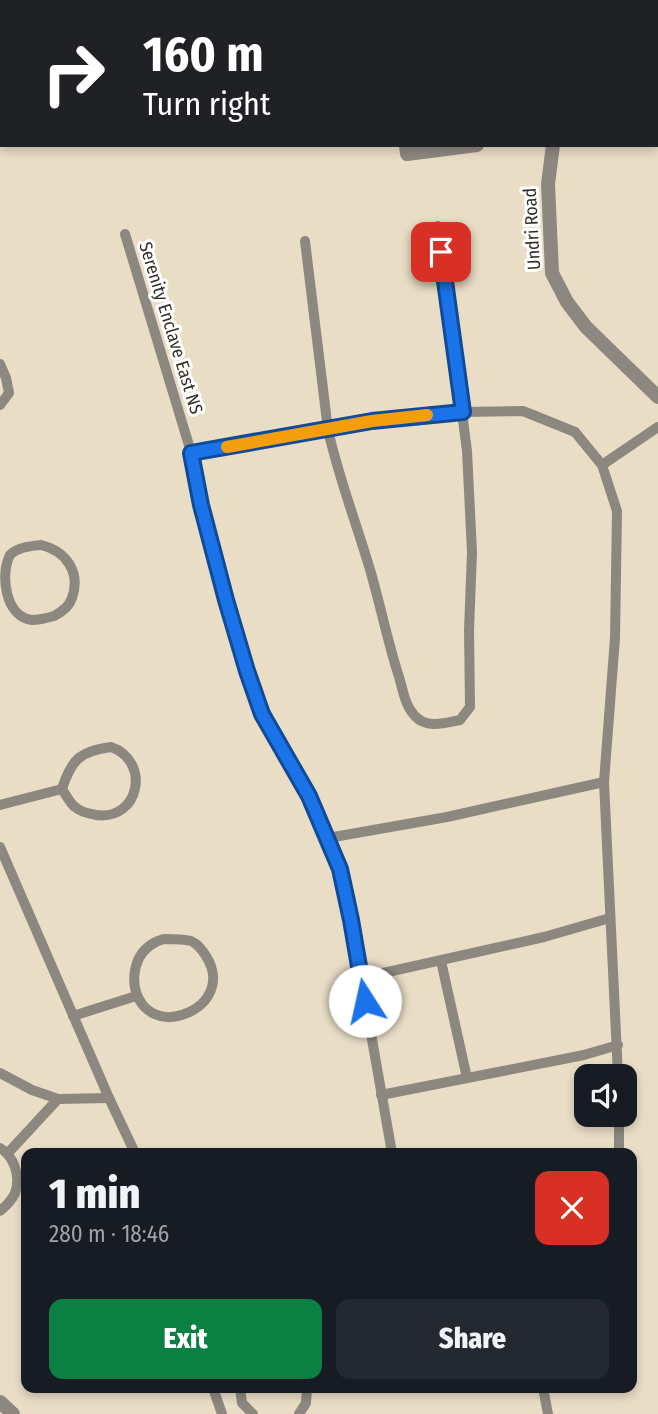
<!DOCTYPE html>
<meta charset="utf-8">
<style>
:root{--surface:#171b24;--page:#242831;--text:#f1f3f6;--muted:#9ea1a6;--accent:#0b8043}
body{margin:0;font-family:"Fira Sans Condensed",sans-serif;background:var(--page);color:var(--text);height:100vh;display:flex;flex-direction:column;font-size:26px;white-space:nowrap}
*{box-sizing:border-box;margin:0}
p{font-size:23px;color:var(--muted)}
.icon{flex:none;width:38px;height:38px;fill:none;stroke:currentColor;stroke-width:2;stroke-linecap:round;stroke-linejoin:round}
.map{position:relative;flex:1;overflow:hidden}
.details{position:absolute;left:21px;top:1148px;width:616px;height:245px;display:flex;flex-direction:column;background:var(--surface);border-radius:14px;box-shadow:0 4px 10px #0003}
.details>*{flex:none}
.guide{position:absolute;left:0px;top:0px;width:658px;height:147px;box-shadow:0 4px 10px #0003;background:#202124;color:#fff;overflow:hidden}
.tools{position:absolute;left:574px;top:1064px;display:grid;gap:14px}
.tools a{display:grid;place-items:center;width:63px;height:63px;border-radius:14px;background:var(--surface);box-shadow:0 4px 10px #0003;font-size:35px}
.pin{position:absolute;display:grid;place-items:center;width:60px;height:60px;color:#fff;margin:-30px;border-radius:14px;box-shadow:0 4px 10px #0006}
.me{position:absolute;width:77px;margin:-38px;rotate:350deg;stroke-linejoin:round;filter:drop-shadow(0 0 5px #0008)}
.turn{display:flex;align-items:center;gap:24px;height:147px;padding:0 28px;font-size:32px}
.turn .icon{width:91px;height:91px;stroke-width:2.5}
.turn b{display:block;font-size:49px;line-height:60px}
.round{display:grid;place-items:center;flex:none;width:74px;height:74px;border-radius:14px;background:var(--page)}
.headline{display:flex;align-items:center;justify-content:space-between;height:119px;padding:0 28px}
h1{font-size:42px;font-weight:800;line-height:52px}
.action{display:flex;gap:14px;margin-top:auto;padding:14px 28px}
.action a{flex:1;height:80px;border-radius:14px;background:var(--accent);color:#fff;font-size:28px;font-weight:800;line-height:80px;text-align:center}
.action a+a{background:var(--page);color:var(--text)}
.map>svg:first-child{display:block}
</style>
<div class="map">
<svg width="658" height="1414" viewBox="0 0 658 1414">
<rect width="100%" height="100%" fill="#e9ddc6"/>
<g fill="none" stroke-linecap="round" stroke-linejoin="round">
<g stroke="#8d887f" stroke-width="10">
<polyline points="656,35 658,38"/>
<polyline points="125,234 191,452 201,505 226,600 247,671 262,714 309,796 340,869 351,920 392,1153"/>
<path d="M 305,241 L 328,430 C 339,479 357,525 371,573 C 381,608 388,643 399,677 C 403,690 405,706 415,716 C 427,729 445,723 460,720 L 470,707 L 469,630 L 472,552 L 467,451 L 438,226"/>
<polyline points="0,364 6,378 9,393 0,405"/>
<polyline points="191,452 372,421 463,412 523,411 575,432 602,465 617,511 615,638 604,782 618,1076"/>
<polyline points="602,465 658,427"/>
<path d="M 41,545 C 66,551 81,572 72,598 C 69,607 62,612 54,616 C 47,618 39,620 32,620 C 5,617 0,574 10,555 C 18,547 31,546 41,545 Z"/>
<path d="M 111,747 C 151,761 140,821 96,815 C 88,813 82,813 75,807 C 70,803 66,795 62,789 C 71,760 80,751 111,747 Z"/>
<polyline points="0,805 62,789"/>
<polyline points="328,838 447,817 604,782"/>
<polyline points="0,847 109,1098 135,1153"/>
<path d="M 164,939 C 173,939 183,939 191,941 C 198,944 202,950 206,956 C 225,986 203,1014 171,1017 C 160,1018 149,1013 142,1004 C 129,986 132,955 154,943 C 157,941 161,940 164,939 Z"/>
<polyline points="441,961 467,1078"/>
<polyline points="361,978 544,937 610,918"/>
<polyline points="73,1016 136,996"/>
<polyline points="0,1073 32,1090 58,1099 109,1098"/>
<polyline points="381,1095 584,1055 618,1045"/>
<polyline points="619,1115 619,1153"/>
<path d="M 0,1148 C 14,1156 21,1177 15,1193 C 12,1200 6,1206 0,1211"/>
<polyline points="8,1153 58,1099"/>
<polyline points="220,1153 240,1153"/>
<polyline points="213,1388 222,1414"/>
<polyline points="240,1388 242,1403 253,1414"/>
<polyline points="543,1388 548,1414"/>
<polyline points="299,1414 306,1403 307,1388"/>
</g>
<g stroke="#8d887f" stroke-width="14">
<polyline points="384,0 385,2"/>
<polyline points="497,0 497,2"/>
<polyline points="628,2 629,0"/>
<polyline points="406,145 407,154 477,145"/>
<polyline points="553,145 548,184 552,273 567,302 586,327 658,397"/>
<polyline points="0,1402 13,1414"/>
</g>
</g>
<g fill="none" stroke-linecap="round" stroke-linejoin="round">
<defs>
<polyline id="route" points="365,1001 351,920 340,869 309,796 262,714 247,671 226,600 201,505 191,453 372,421 463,412 441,252"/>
</defs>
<use href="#route" stroke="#114b97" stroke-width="18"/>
<use href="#route" stroke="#1a73e8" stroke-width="12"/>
<polyline stroke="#f59e0b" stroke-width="12" points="227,447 372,421 427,415"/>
</g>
<g text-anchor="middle" stroke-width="6" stroke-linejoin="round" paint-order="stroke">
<g font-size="18" fill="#322d24" stroke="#fff">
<text transform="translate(532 229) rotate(-93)" y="6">Undri Road</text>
<text transform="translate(171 328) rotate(73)" y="6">Serenity Enclave East NS</text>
</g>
</g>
</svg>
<div class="tools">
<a><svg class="icon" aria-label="sound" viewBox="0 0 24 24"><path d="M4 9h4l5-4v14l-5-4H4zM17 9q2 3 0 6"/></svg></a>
</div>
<div class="pin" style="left:441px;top:252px;background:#d93025"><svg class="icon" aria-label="arrive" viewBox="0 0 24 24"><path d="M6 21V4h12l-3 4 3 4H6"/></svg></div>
<svg class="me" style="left:365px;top:1001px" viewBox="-20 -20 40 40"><circle r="19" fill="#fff"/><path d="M0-13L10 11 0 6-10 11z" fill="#1a73e8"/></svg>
<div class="guide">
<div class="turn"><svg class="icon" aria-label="right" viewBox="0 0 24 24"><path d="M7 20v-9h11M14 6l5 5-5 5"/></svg><div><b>160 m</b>Turn right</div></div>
</div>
<section class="details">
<div class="headline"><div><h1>1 min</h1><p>280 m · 18:46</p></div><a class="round" style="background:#d93025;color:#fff"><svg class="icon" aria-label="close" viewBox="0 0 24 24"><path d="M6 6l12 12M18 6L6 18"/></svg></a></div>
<div class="action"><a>Exit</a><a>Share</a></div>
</section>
</div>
